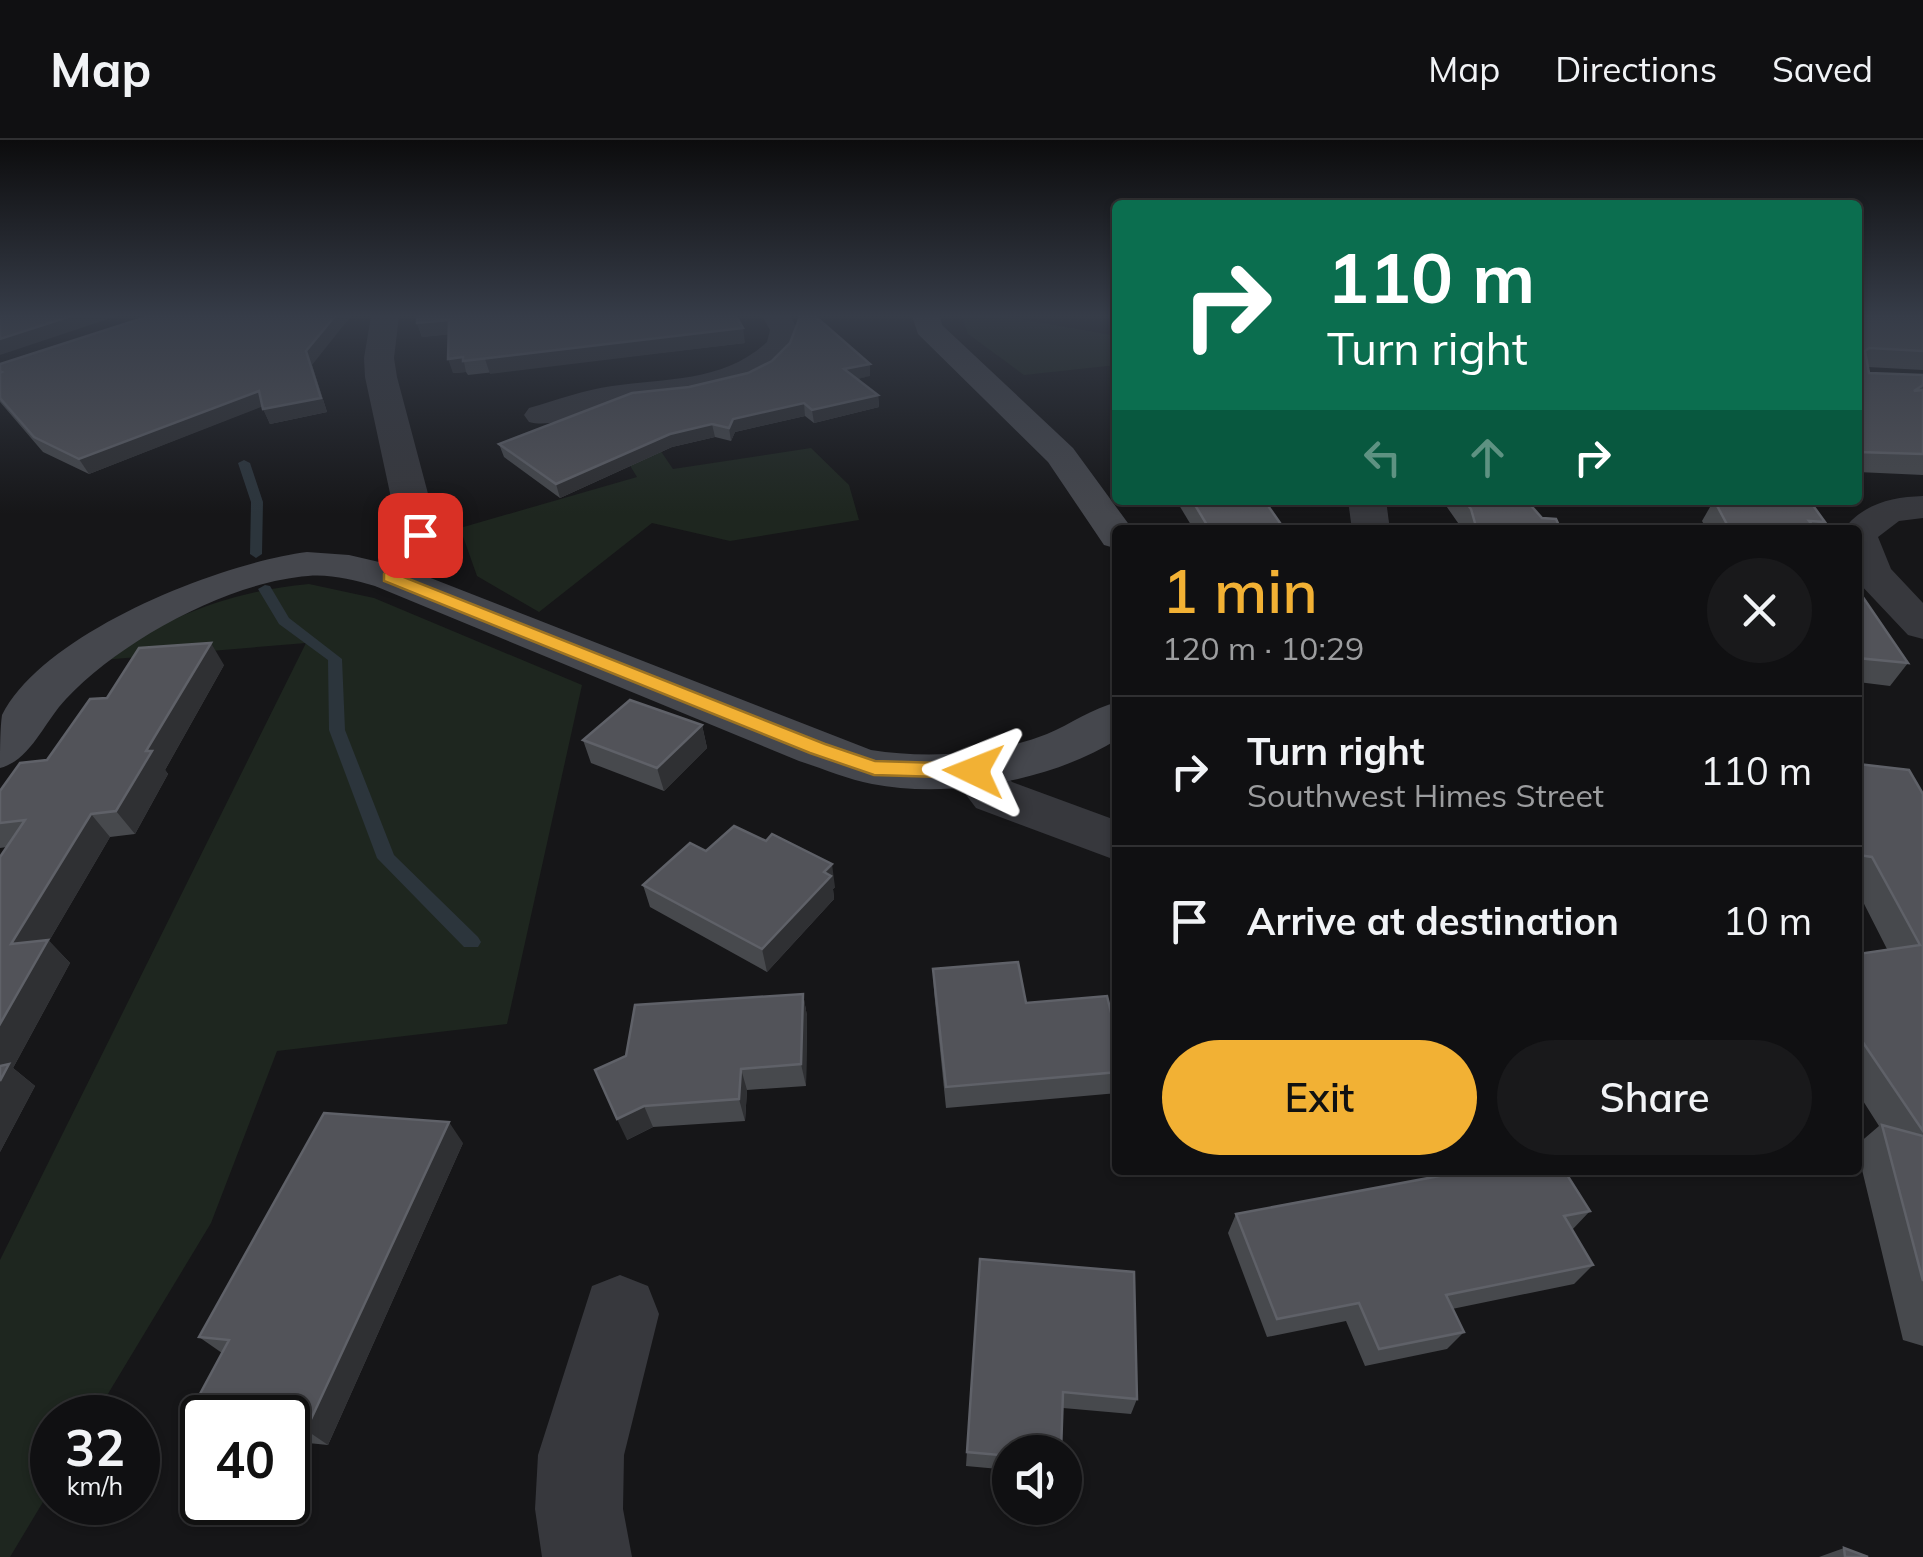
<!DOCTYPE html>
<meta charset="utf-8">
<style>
:root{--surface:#101012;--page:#19191b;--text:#f1f3f6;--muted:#9c9d9f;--line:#303032;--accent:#f2b134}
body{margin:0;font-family:Mulish,sans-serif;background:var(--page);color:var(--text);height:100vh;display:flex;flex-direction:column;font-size:38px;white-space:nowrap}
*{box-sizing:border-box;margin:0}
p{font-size:32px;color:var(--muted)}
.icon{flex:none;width:55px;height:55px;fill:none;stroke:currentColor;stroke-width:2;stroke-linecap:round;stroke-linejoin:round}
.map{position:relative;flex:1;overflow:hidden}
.sheet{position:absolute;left:1112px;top:385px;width:750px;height:650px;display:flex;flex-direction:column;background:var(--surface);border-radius:10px;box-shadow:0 2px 8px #0004,0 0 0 2px var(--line)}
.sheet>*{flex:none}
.guide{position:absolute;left:1112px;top:60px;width:750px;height:305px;border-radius:10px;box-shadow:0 2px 8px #0004,0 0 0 2px var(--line);background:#0b6e4f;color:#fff;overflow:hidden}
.tools{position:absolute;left:992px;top:1295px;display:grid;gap:20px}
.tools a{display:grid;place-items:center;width:90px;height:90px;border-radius:50%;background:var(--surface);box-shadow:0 2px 8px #0004,0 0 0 2px var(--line);font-size:50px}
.speed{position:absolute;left:30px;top:1255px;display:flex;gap:20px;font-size:50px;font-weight:700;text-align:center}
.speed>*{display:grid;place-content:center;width:130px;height:130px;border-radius:50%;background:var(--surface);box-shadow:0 2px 8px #0004,0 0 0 2px var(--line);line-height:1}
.speed small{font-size:25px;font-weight:400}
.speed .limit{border:5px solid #111;border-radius:15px;background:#fff;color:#111}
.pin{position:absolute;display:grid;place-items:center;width:85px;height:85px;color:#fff;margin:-42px;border-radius:20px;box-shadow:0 5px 15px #0006}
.me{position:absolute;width:110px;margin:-55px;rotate:272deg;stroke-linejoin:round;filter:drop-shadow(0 0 8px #0008)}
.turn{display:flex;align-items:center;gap:35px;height:210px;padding:0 50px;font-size:45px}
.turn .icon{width:130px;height:130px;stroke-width:2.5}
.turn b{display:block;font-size:70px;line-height:85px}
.lanes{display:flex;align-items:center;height:95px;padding:0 50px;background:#0003;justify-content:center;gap:50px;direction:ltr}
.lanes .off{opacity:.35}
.round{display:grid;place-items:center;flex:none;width:105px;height:105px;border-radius:52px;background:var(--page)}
.summary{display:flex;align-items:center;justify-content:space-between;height:170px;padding:0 50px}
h1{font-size:60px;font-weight:600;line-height:75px;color:var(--accent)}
.button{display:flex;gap:20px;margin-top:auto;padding:20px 50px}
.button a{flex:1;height:115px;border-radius:60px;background:var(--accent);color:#111;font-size:40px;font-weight:600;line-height:115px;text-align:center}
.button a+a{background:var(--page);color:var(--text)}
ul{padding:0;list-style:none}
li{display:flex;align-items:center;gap:30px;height:150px;padding:0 50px;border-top:2px solid var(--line)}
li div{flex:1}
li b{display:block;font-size:38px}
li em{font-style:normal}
header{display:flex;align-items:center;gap:60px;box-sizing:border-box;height:140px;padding:0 50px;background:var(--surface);border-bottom:2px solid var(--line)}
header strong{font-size:48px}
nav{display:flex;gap:55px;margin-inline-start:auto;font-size:35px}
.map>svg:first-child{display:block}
</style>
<header>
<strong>Map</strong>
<nav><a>Map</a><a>Directions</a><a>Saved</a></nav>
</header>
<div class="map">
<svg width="1923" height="1417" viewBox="0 0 1923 1417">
<rect width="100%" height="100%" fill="#161618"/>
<g fill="#1e261f">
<polygon points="961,176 1003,176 1117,196 1117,225 1024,235 968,194"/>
<polygon points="628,263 673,329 811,308 849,345 859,380 730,401 652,383 539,472 477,436 460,388 637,337 594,267"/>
<path d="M 309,444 L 374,458 L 582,545 L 507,884 L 277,911 L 211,1083 L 94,1277 L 52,1278 L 52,1347 L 10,1417 L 0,1417 L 0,1120 L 306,503 L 102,520 C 166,477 231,451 309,444 Z"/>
</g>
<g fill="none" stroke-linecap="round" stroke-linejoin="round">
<g fill="#2c353c" fill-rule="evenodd">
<polygon points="244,320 250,323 263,362 262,414 256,418 250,414 251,362 238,323"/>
<polygon points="265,445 270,446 289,478 342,519 345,590 394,715 478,797 481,802 478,807 464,807 377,718 329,590 328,520 279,484 258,449"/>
</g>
<g fill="#37383d" fill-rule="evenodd">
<path d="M 371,176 L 399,176 L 394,218 L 397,237 L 439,395 C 432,424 406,453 375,446 L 369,437 L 397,404 L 399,395 L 365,237 L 364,218 Z"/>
<path d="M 762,176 L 790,176 L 798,190 C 786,259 665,257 611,265 C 584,270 556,289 529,282 L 524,275 L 529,268 C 557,260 584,250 612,246 C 667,238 724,242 767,202 L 770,190 Z"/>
<path d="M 1923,356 L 1923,378 L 1899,381 L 1878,397 L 1891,429 L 1923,463 L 1923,499 L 1908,495 L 1859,443 L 1858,390 L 1843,390 C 1863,364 1891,357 1923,356 Z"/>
<polygon points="1348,360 1386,360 1390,390 1352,390"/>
<polygon points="974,614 992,619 1012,642 1118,681 1118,721 976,668 948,631 956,619"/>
<polygon points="620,1135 648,1146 659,1174 624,1315 623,1369 632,1417 542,1417 535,1369 538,1315 592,1146"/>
</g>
<g fill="#45474d" fill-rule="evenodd">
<polygon points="912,176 940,176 942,185 1073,308 1133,390 1118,390 1118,409 1104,405 1048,322 918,194"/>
<path d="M 307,412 L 349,415 L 405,428 L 871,610 C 927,619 994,615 1047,594 C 1071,584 1092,568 1118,562 L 1118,599 C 1051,641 950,659 872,644 C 847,639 824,629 799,621 L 375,446 C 353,440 331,434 308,436 C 228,442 120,501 66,559 C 44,582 31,620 0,628 C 0,614 0,588 2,575 C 44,492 220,423 307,412 Z"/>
</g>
</g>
<g fill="#47494d">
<polygon points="1858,176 1923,176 1923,230 1868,227 1869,233 1923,235 1923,335 1858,332"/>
<polygon points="417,183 745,203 468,235 466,232 453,233 449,194 422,197"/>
<polygon points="0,224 312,225 327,272 270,284 262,266 89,334 43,312 0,262"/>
<polygon points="870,236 857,239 878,255 879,267 814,283 805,276 735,292 731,301 715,297 672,307 560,358 504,317 499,304"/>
<polygon points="1176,360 1264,360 1285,390 1194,390"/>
<polygon points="1442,360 1526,360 1542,378 1561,390 1463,390"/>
<polygon points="1714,360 1809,360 1825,382 1820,390 1707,390 1702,381"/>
<polygon points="1858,450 1908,523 1890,546 1858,542"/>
<polygon points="224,525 165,630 168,634 135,694 110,697 49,801 70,823 13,928 35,946 0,1012 7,707 0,708 0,651 47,620 107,558"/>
<polygon points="702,585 707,608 664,651 591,623 583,600"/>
<polygon points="1858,624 1923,654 1923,1206 1903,1200 1858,1013 1858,1004 1879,986 1858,953 1858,814 1887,809 1858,752"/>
<polygon points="706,711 835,747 833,749 834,759 767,832 650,767 643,745"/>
<polygon points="933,829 1026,863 1118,901 1118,953 946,968 934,851"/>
<polygon points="803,854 807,876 806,946 747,950 745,981 653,987 627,1000 626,916"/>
<polygon points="463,1003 328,1305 288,1301 288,1278 202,1278 202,1287 187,1278 222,1213 199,1197"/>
<polygon points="1428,1030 1564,1030 1590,1071 1572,1090 1593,1125 1574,1144 1452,1169 1464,1192 1447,1209 1365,1226 1346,1181 1267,1197 1228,1093 1236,1074 1432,1038"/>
<polygon points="980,1119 1137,1259 1131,1274 1063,1268 1010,1312 1010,1330 966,1326"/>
<polygon points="1844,1408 1868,1417 1819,1417"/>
</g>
<g fill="#2f3033">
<polygon points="71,176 117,176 0,215 0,199"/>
<polygon points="335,176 351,176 312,225 327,272 270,284 263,269 306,211"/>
<polygon points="449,180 454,194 422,197 417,183"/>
<polygon points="743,188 745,203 490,234 485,219"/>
<polygon points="463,217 466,232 453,233 448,219"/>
<polygon points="870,224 870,236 845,241 844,229"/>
<polygon points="259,251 266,265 89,334 79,319"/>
<polygon points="878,255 879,267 814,283 812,270"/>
<polygon points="804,263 805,276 735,292 731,301 729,288 733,279"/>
<polygon points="712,284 715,297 672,307 560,358 556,344 670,294"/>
<polygon points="211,503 224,525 165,630 168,634 135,694 116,671 146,611"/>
<polygon points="702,585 707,608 664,651 657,628"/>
<polygon points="91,674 110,697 49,801 70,823 13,928 35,946 0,1012 0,884 11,804"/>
<polygon points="832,724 835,747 833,749 834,759 767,832 762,809 824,732"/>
<polygon points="803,854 807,876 806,946 801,924"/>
<polygon points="741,929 747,950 745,981 739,959"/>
<polygon points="644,966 653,987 627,1000 617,979"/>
<polygon points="449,982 463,1003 328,1305 306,1290"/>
</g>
<g fill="#525359" stroke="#5f6168" stroke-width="2.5">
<polygon points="0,176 71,176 0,199"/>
<polygon points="149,176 335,176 306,211 321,258 263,269 259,251 79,319 34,297 0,258 0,233 2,232 0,231 0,224"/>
<polygon points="417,176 736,176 743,188 463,221 463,217 448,219 449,180 417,183"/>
<polygon points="809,176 815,176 870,224 844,229 878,255 812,270 804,263 733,279 729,288 712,284 670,294 556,344 499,304 632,253 689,247 748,233 772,221 790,203 800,177"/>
<polygon points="1858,176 1923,176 1923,211 1869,208 1865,211 1869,233 1923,235 1923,245 1914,251 1923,250 1923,314 1858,312"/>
<polygon points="1192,360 1264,360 1285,390 1210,390"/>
<polygon points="1464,360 1526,360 1542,378 1556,379 1561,390 1477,390 1471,369"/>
<polygon points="1714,360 1749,363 1747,360 1809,360 1825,382 1809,381 1816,390 1730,390"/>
<polygon points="1858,450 1908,523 1858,518"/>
<polygon points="211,503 146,611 152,611 116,671 91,674 11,804 48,800 0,884 0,717 25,680 0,683 0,651 20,623 47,620 90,559 107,558 139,508"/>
<polygon points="630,560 702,585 657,628 583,600"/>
<polygon points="1858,624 1909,630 1923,654 1923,991 1858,895 1858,814 1920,805 1872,717 1858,715"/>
<polygon points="734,686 766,701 772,694 832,724 824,732 831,736 762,809 643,745 690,703 706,711"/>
<polygon points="1018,822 1026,863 1107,856 1118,901 1118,932 946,947 933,829"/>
<polygon points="803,854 801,924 741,929 739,959 644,966 617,979 595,930 626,916 635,865"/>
<polygon points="9,924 0,941 0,926"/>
<polygon points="324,973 449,982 306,1290 288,1288 288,1278 202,1278 202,1280 187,1278 229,1200 199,1197"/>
<polygon points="1882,985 1923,996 1923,1141"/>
<polygon points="1453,1030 1564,1030 1590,1071 1564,1076 1593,1125 1446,1155 1464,1192 1379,1209 1359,1163 1277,1179 1236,1074 1455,1033"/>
<polygon points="980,1119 1134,1132 1137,1259 1063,1252 1061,1312 1010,1312 1010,1316 967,1312"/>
<polygon points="1844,1408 1868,1417 1845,1417"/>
</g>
<linearGradient id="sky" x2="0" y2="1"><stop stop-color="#0c0c0d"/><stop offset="0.47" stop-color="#363c48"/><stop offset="1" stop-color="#363c48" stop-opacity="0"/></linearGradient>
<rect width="1923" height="374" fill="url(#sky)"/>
<polygon fill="#f2b134" stroke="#9d7322" stroke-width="2.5" points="420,390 428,395 424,407 401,436 825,604 875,621 974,624 984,631 974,638 874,635 810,613 384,441 384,434 408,406 414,392"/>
</svg>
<div class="tools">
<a><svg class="icon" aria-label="sound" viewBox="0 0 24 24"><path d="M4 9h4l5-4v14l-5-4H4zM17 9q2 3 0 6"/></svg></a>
</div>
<div class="speed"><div>32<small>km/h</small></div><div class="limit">40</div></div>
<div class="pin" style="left:420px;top:395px;background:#d93025"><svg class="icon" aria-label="arrive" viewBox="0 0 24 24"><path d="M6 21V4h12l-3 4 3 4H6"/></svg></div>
<svg class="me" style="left:974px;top:631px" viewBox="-20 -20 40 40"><path d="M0-17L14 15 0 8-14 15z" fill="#f2b134" stroke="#fff" stroke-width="4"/></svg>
<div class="guide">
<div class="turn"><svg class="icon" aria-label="right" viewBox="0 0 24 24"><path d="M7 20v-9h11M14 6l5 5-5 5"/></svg><div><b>110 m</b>Turn right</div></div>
<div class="lanes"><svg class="icon off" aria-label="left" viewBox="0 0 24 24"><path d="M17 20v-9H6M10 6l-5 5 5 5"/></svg><svg class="icon off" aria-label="ahead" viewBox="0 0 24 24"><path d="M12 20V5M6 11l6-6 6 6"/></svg><svg class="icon" aria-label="right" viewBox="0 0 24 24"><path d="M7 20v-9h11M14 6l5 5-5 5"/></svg></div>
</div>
<section class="sheet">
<div class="summary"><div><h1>1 min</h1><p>120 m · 10:29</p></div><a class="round"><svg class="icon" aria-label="close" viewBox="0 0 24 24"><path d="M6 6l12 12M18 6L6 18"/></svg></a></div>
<ul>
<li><svg class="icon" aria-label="right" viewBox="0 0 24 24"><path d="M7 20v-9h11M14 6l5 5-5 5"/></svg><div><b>Turn right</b><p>Southwest Himes Street</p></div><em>110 m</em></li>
<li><svg class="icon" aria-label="arrive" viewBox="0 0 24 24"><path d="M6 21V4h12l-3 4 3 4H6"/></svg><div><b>Arrive at destination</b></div><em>10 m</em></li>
</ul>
<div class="button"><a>Exit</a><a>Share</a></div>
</section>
</div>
